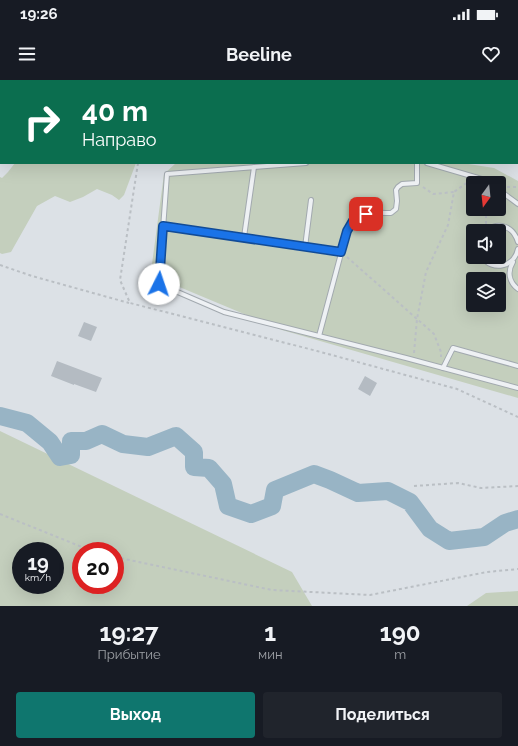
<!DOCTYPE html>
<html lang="ru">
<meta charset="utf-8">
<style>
:root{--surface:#171b24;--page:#20242c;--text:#f1f3f6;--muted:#9ea1a6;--accent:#0f766e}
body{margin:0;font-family:Raleway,sans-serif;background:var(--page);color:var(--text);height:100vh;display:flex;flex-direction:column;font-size:15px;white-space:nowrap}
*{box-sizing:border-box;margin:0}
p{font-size:13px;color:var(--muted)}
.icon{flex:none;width:22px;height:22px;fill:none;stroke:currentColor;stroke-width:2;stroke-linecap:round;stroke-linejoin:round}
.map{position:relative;height:526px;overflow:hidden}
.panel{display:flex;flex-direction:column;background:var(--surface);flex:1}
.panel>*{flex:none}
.hud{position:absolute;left:0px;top:0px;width:518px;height:84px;box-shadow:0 4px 16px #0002;background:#0b6e4f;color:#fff;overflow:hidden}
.needle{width:26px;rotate:195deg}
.fabs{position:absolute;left:466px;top:96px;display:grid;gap:8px}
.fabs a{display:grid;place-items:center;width:40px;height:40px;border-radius:4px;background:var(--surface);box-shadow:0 4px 16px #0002;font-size:20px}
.speed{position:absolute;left:12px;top:462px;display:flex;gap:8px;font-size:20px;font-weight:700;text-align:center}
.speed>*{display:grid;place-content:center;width:52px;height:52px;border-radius:50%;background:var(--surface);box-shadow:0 4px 16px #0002;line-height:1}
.speed small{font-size:10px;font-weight:400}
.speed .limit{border:6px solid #d22;background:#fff;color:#111}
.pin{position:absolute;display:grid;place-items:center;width:34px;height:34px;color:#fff;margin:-17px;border-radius:8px;box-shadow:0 2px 6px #0006}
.me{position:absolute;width:44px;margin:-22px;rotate:4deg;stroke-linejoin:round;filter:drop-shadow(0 0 3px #0008)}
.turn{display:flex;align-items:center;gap:14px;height:84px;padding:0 16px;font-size:18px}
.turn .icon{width:52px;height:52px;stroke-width:2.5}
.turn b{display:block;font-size:28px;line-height:34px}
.eta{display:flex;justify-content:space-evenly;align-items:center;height:68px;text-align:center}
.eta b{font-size:24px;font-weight:700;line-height:28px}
.action{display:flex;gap:8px;margin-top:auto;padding:8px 16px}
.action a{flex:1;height:46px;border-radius:4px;background:var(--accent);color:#fff;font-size:16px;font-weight:700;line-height:46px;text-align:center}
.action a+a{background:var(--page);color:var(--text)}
.status{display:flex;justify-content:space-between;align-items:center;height:28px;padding:0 20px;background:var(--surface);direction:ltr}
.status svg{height:11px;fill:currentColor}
header{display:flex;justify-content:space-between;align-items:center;height:52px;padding:0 16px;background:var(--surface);font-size:18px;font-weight:700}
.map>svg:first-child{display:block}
</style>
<div class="status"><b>19:26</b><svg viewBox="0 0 49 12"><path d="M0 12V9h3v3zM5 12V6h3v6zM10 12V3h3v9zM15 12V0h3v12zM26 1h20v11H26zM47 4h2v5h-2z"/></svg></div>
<header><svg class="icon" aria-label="menu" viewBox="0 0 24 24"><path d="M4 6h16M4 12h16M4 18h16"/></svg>Beeline<svg class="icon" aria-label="heart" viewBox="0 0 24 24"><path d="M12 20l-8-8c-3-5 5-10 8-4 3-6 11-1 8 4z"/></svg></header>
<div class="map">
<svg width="518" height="526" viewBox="0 0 518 526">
<rect width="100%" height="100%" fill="#dce1e6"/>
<g fill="#c4cfbd" fill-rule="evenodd">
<polygon points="15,83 136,83 124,115 119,120 112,115 97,109 83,117 70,122 55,116 37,126 11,172 2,174 0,173 0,97 2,98 8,92"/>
<path d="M 176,83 L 462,83 L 494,88 L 518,101 L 518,318 L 282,250 L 165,201 L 152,184 L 164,94 ZM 473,103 L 499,103 L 499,129 L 473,129 ZM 473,151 L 499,151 L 499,177 L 473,177 ZM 473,199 L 499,199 L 499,225 L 473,225 Z"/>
<path d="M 0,351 L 292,492 L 312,526 L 0,526 ZM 21,471 L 55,471 L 55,505 L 21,505 ZM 81,471 L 115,471 L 115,505 L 81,505 Z"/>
<polygon points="518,511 518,526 467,526 486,513"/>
</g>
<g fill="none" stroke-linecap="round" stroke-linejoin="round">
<polyline stroke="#98b4c5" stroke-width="18" points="0,336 27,343 50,362 60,377 71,375 71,361 86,361 102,354 123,364 148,367 176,356 194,372 194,387 209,388 223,404 228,426 251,434 272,426 275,410 314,394 330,400 358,413 388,411 410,422 430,449 449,461 484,457 505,443 518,439"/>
</g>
<g fill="#b4bbc2">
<polygon points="84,242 97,247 91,261 78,256"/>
<polygon points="57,281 102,298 96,312 74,304 74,305 51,296"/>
<polygon points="365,296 377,303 370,316 358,309"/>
</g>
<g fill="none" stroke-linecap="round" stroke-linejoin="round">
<defs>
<g id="lane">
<polyline points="443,0 443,1"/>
<polyline points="306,83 167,94 159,204 224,232 406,278 518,308"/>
<polyline points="427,83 485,100 489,103"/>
<polyline points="499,110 518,124"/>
<polyline points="163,146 341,172"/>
<path d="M 485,151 C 499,141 513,146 518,162"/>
<polyline points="244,157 254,87"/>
<polyline points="305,167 311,120"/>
<path d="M 482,177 C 493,192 514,187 518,169"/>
<path d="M 513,182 C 507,192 509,202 518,209"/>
<path d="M 319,256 L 347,151 C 349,148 351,143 354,140 C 363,131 380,133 391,133 L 396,129 L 397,121 L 396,110 L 398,107 L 402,104 L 417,103 L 417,83"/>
<polyline points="443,288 453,268 518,286"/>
</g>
</defs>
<use href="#lane" stroke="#a2a9af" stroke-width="6"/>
<g stroke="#babfc4" stroke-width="2" stroke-dasharray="3 3" stroke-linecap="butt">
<polyline points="148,1 151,0"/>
<polyline points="158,1 159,0"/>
<polyline points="0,58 1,58"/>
<polyline points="138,83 120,200 130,223 317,271 457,309 518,337"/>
<polyline points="423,107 433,114 454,112"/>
<polyline points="507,107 518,107"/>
<polyline points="486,129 486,144"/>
<polyline points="347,177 434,254 441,272 441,277"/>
<polyline points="0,185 32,196 129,223"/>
<polyline points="414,273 417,239 426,192 448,145 454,112 468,102"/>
<polyline points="414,406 458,403 481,408 518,406"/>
<polyline points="0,434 92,471"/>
<polyline points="115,477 272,510 370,515 487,492 518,489"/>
</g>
<use href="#lane" stroke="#eef1f4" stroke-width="4"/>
</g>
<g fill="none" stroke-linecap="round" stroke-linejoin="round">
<defs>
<polyline id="route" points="159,204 163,146 341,172 347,151 354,139 366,134"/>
</defs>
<use href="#route" stroke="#114b97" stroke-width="10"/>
<use href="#route" stroke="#1a73e8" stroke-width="7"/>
</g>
</svg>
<div class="fabs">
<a><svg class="needle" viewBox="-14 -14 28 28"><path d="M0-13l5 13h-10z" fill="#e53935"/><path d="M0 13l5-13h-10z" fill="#9ea1a6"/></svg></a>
<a><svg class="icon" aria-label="sound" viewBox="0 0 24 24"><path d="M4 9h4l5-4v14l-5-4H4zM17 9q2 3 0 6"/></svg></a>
<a><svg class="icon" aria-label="layers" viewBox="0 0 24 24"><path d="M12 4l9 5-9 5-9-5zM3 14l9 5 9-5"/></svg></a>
</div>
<div class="speed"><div>19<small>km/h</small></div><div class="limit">20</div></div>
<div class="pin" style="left:366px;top:134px;background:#d93025"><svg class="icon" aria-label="arrive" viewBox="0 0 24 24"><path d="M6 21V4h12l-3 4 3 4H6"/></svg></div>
<svg class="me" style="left:159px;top:204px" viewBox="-20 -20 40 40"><circle r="19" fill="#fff"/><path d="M0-13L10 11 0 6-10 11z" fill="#1a73e8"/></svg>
<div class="hud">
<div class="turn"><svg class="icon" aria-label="right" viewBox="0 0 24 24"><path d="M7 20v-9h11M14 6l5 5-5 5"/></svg><div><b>40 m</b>Направо</div></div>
</div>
</div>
<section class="panel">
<div class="eta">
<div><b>19:27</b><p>Прибытие</p></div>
<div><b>1</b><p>мин</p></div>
<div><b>190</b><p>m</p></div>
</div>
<div class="action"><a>Выход</a><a>Поделиться</a></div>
</section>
